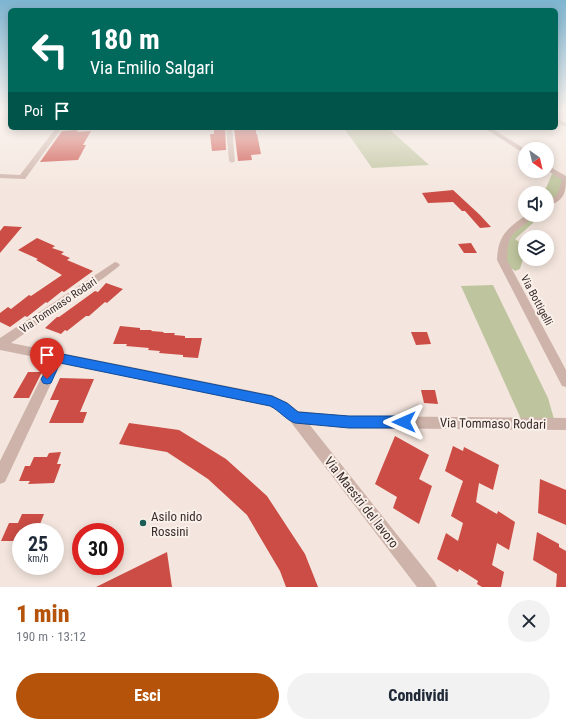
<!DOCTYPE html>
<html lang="it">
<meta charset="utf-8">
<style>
:root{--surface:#fff;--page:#f2f2f3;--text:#1f2937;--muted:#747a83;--accent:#b45309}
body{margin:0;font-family:"Roboto Condensed",sans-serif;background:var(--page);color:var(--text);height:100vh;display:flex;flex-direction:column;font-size:15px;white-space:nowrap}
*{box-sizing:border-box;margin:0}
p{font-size:13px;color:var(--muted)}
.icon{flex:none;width:22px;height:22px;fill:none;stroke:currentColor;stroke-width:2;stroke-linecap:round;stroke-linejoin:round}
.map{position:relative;height:587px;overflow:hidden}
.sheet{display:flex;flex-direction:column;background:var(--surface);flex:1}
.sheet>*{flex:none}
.banner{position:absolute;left:8px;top:8px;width:550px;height:122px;border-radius:6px;box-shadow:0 2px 10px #0003;background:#00695c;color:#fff;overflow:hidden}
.needle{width:26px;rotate:146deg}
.buttons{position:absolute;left:518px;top:142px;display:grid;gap:8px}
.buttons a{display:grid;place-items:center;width:36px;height:36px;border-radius:50%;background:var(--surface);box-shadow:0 2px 10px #0003;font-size:20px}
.speed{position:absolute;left:12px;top:523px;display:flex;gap:8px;font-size:20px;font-weight:700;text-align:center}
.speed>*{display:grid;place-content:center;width:52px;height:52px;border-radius:50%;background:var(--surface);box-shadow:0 2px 10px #0003;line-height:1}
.speed small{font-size:10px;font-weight:400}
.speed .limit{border:6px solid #d22;background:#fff;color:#111}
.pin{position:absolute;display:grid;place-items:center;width:34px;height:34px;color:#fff;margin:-41px -17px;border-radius:50% 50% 50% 0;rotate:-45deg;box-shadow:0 0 4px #0007}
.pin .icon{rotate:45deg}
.me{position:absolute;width:44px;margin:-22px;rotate:270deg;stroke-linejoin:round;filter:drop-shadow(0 0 3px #0008)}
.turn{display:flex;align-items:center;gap:14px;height:84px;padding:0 16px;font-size:18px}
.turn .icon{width:52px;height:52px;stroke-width:2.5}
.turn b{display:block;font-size:28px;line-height:34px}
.then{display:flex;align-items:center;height:38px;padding:0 16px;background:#0003;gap:8px;font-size:15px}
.round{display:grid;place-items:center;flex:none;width:42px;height:42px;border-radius:21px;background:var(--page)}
.overview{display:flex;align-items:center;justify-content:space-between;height:68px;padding:0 16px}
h1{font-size:24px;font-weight:800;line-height:30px;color:var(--accent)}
.button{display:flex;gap:8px;margin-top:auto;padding:8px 16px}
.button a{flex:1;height:46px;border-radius:24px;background:var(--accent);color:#fff;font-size:16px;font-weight:800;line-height:46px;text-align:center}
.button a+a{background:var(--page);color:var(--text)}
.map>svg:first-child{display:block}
</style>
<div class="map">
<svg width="566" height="587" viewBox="0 0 566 587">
<rect width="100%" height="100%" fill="#f4e6de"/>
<g fill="#bec49d">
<polygon points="344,128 388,128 429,165 372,168"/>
<polygon points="552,174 559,175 565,179 558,196 547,204 547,193 541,193 546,188"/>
<polygon points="535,215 542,215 515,239 525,246 525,253 520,269 515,271 506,264 508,237"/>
<polygon points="493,285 548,398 554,419 521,419 461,286"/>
</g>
<g fill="#cb4d45">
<polygon points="214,128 225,128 226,150 212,151 210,134 214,134"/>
<polygon points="234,128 256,128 256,134 257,134 261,154 251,155 252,160 238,161"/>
<polygon points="78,130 77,132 91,131 83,145 86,145 78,160 40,162 62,131"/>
<polygon points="453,190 480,215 491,227 480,228 465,211 462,211 453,202 428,203 422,193"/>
<polygon points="4,226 22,227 0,253 0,231"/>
<polygon points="37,238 55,246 52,248 64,252 61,254 70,258 67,260 93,271 64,292 62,291 47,303 46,302 27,317 25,316 10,327 0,322 0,313 8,307 11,309 29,295 31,296 62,275 36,260 38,259 18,250"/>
<polygon points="471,243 477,253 464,253 458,244"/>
<polygon points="106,283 123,289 107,303 105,302 89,316 86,316 67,331 65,330 61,334 45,328 57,317 59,317 95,291 98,292"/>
<polygon points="120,326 140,328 140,330 152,330 151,331 164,332 163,333 175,333 174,335 185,336 185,338 202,338 198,358 183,357 183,355 159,353 160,351 148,350 149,348 126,346 127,344 113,344"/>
<polygon points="411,332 427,332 431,344 416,345"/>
<polygon points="28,372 42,372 29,398 13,398"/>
<polygon points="60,378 94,379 80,412 87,412 83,423 49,423 59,400 50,400"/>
<polygon points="421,390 435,390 438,404 424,403"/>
<polygon points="129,423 179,430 226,459 267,496 305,554 318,587 286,587 280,571 247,515 208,479 167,452 119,444"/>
<polygon points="395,436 429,455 419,479 432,486 419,524 393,508 397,497 375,484"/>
<polygon points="453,446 463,451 464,447 499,465 493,490 479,483 476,502 497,514 498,511 515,522 509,550 497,543 492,565 504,572 501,587 482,587 477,584 478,581 459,569 458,572 437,559 446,533 458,541 463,523 451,516 463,481 445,471"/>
<polygon points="61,452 57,464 61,464 54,483 28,484 30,481 19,481 25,466 30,466 34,457 47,457 49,453"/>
<polygon points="540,479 566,490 566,525 538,513"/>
<polygon points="22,514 44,514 37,532 21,532 21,541 1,541 9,523 18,523"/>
<polygon points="537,532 559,544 559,547 566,551 566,587 556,587 557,574 533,560"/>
<polygon points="167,552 172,587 96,587"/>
</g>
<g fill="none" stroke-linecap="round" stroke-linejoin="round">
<g fill="#cdb3a9" fill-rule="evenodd">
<polygon points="556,118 566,123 566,127 556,122"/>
<polygon points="56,128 62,128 25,179 0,178 0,174 20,175"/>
<polygon points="226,128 232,128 235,161 232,163 229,161"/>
<polygon points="484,128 491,128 525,149 525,154"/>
<path d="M 547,165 L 566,176 C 566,192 565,201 547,206 L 547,201 L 557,195 L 562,180 L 547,170 Z"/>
<path d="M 526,215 L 535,215 C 518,234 507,228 507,260 L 566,370 L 566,387 L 562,386 L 497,260 C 498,235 507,229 526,215 Z"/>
<polygon points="115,262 118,263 120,265 118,267 105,277 11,343 272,395 288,403 298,411 349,416 566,418 566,430 349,428 309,424 434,581 437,587 417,587 290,421 278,411 270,406 61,362 5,482 0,484 0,461 50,360 0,350 0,338"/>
</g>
</g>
<linearGradient id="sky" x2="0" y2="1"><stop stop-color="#7db4d0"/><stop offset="0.57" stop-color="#faf4f0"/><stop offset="1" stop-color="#faf4f0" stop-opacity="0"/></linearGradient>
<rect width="566" height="193" fill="url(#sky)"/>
<path fill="#1a73e8" stroke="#114b97" d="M 57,353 L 272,396 L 287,403 L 298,412 L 349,416 L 404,416 L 408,418 L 410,422 L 408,426 L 404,428 L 349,428 L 295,423 C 286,420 280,411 270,406 L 60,363 L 51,383 L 47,384 L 43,383 L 41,379 L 43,376 L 54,354 Z"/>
<circle fill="#1c5e56" stroke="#fbf1eb" stroke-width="1.5" cx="143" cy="523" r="4"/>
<g text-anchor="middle" stroke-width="4" stroke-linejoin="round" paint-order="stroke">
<g font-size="11" fill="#3a2c29" stroke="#fbf1eb">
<text transform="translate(537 300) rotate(62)" y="4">Via Bottigelli</text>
<text transform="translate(58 305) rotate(-34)" y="4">Via Tommaso Rodari</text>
</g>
<g font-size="13" fill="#3a2c29" stroke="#fbf1eb">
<text transform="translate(493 423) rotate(1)" y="5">Via Tommaso Rodari</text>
<text transform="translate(362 502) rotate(52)" y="5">Via Maestri del lavoro</text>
</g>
<g font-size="13" fill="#3a2c29" stroke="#fbf1eb" text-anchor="start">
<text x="151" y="521">Asilo nido<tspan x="151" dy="15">Rossini</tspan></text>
</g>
</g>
</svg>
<div class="buttons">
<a><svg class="needle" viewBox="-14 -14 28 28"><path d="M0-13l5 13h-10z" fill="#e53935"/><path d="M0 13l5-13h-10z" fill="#747a83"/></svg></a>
<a><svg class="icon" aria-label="sound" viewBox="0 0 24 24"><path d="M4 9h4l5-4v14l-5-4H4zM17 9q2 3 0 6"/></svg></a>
<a><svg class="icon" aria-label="layers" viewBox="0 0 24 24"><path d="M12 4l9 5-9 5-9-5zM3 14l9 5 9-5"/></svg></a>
</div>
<div class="speed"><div>25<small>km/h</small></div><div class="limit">30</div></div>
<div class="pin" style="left:47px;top:379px;background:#d93025"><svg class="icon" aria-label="arrive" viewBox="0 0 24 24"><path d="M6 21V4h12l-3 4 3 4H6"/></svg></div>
<svg class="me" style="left:404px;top:422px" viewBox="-20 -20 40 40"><path d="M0-17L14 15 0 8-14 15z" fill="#1a73e8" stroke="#fff" stroke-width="4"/></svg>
<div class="banner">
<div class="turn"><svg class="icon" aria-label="left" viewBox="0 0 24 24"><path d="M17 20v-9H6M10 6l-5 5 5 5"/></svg><div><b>180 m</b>Via Emilio Salgari</div></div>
<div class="then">Poi<svg class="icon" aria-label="arrive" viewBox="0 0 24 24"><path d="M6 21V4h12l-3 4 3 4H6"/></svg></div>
</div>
</div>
<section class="sheet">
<div class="overview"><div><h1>1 min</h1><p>190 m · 13:12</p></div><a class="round"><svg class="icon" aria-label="close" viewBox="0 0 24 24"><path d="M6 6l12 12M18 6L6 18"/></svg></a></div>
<div class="button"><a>Esci</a><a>Condividi</a></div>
</section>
